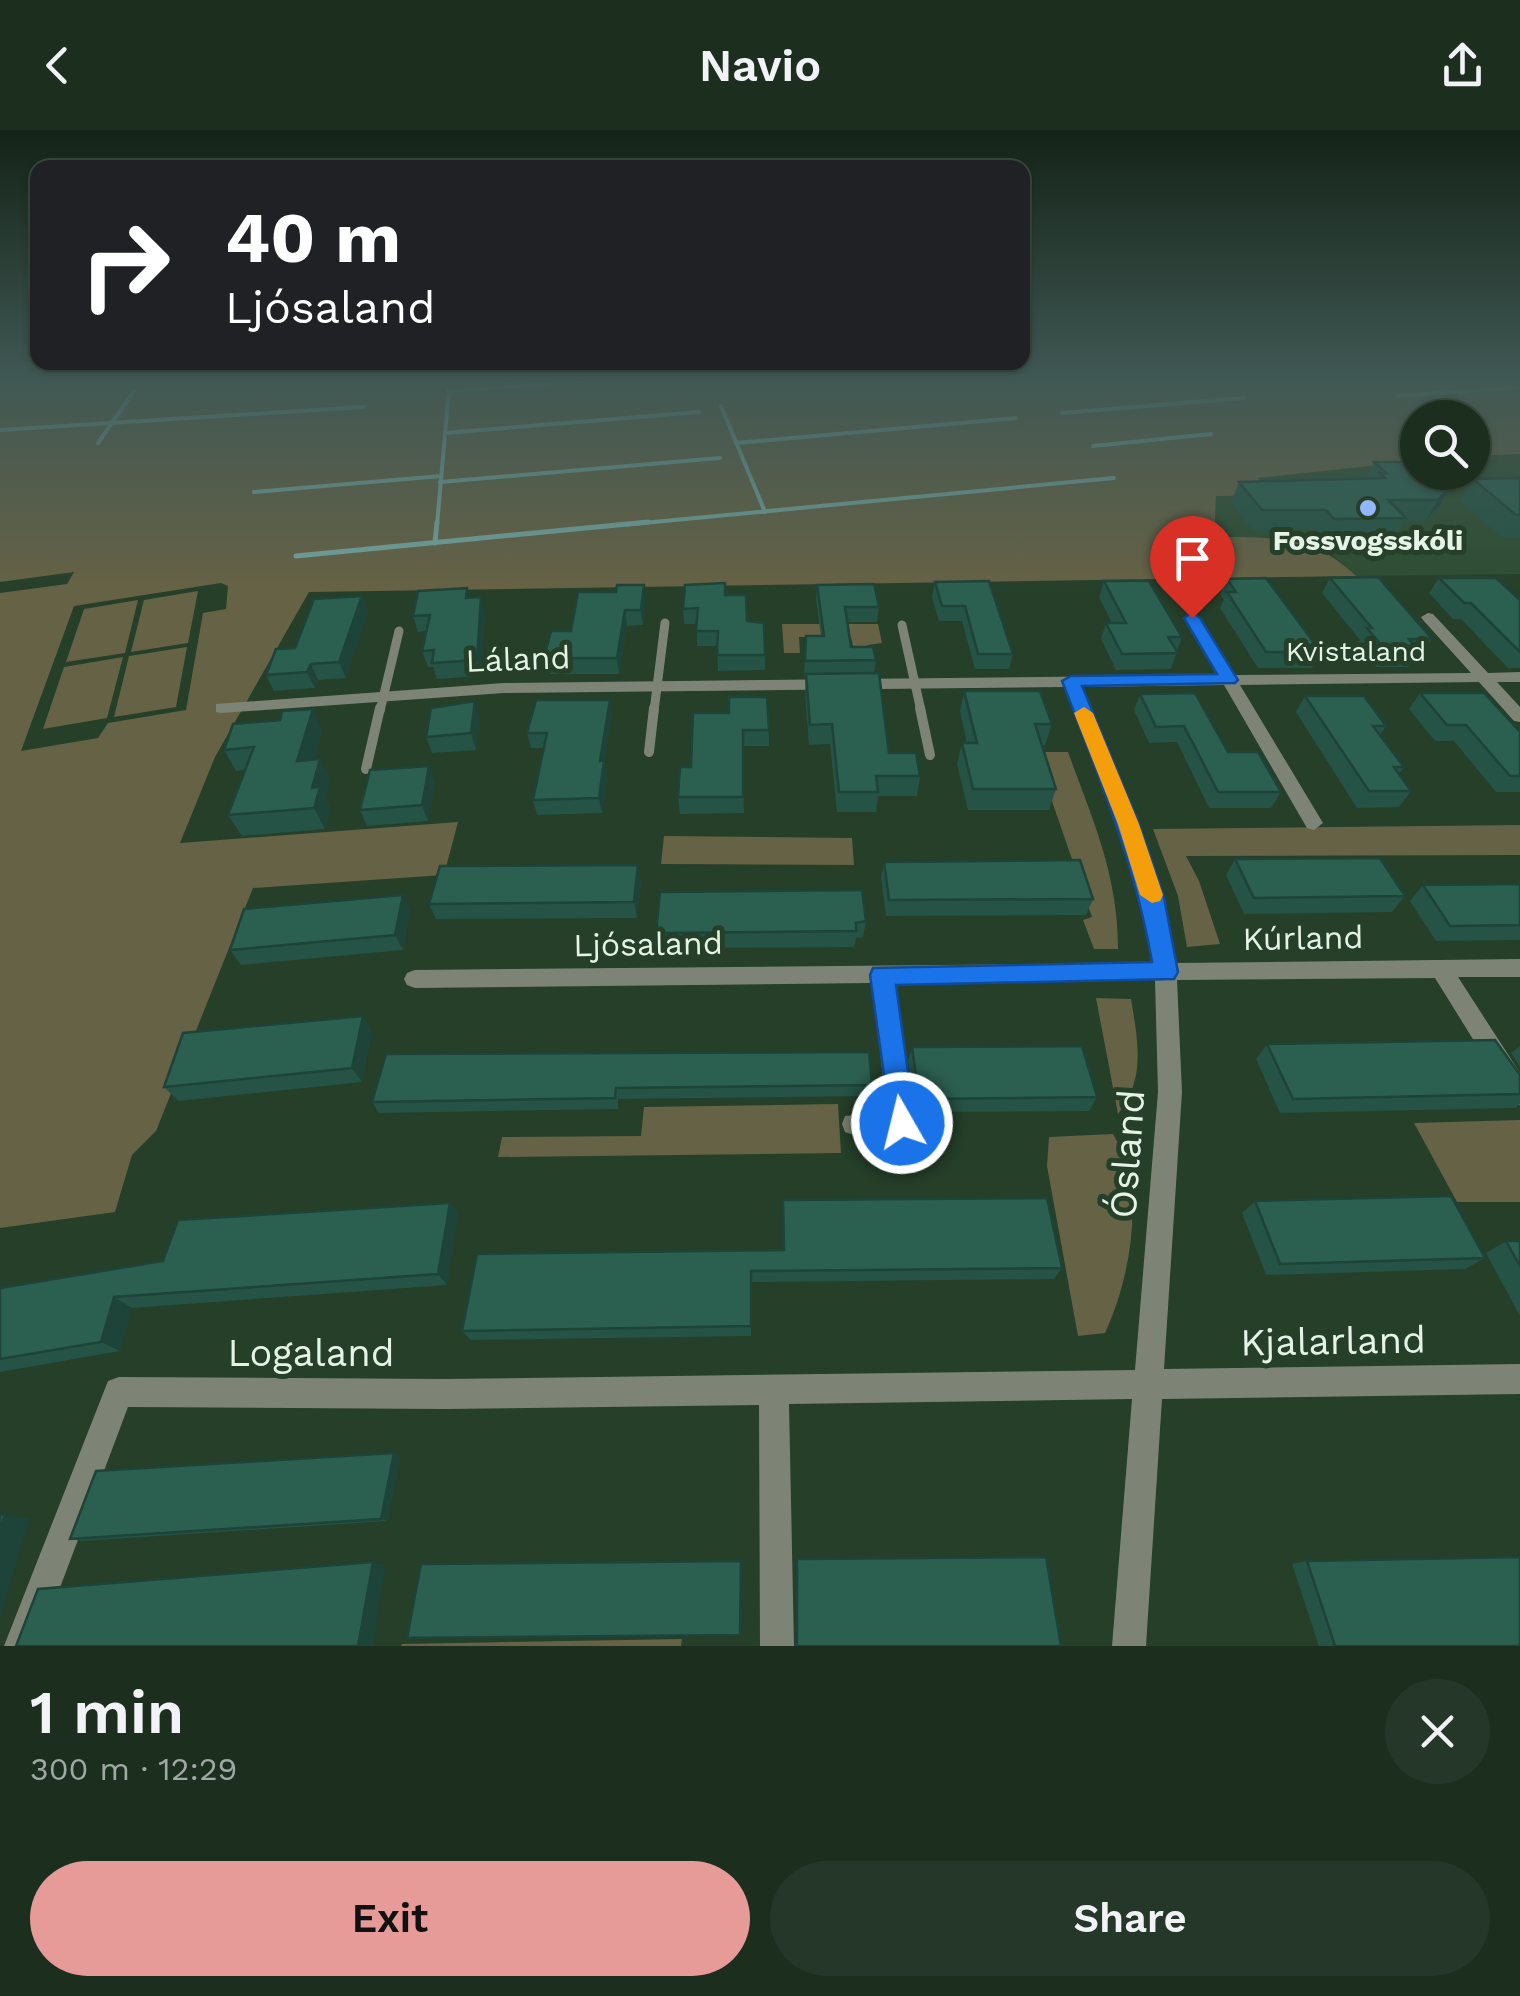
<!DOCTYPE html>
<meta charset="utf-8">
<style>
:root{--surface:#1c2f1f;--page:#253728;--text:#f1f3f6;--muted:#a0a9a4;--line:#3a4a3d;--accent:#e69b98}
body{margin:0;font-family:"Work Sans",sans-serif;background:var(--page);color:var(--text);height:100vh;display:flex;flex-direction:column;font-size:38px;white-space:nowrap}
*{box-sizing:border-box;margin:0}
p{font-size:32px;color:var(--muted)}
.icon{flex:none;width:55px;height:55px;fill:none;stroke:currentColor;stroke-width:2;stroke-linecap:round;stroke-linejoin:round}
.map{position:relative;height:1516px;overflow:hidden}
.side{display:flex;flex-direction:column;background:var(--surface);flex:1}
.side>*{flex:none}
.guide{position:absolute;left:30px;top:30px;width:1000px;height:210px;border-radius:20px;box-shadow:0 2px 8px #0004,0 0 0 2px var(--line);background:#202124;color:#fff;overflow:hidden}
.fabs{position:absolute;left:1400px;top:270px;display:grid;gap:20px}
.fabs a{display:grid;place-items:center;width:90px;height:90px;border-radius:50%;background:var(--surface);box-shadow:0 2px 8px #0004,0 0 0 2px var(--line);font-size:50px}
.pin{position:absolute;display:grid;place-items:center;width:85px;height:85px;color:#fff;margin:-102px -42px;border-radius:50% 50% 50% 0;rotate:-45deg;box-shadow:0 0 10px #0007}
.pin .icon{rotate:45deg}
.me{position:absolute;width:110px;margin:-55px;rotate:352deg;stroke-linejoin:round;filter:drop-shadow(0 0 8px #0008)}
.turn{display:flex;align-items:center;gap:35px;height:210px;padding:0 30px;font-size:45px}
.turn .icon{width:130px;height:130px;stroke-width:2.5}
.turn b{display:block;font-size:70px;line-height:85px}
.round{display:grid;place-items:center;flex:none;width:105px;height:105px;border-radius:52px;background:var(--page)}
.summary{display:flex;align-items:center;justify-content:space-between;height:170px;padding:0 30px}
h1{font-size:60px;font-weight:600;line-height:75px}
.cta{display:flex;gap:20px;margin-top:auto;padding:20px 30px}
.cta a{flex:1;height:115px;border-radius:60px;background:var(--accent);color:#111;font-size:40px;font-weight:600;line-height:115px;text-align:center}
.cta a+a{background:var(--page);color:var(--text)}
header{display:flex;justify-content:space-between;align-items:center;height:130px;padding:0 30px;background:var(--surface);font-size:45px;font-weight:600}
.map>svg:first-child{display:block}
</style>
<header><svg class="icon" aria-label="back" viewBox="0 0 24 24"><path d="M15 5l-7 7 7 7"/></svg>Navio<svg class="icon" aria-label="share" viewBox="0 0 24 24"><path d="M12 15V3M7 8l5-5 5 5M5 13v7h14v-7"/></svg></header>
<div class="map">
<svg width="1520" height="1516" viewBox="0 0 1520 1516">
<rect width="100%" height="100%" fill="#253f29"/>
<polygon fill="#2e4d32" points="1520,324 1520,444 1356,446 1333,425 1285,407 1226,407 1215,391 1216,365 1270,364 1257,348 1417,331 1418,342 1472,342 1473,326"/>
<g fill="#666245" fill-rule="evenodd">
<path d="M 0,249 L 1520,249 L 1520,324 L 1473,326 L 1472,288 L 1418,288 L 1417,331 L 1258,348 L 1271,365 L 1216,366 L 1215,391 L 1226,407 C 1280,407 1315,407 1356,446 L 309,462 L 215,627 L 180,713 L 458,692 L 444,745 L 253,758 L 156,1001 L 132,1025 L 115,1082 L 0,1098 L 0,463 L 67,454 L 74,442 L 0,452 ZM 221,453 L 228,456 L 226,479 L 203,483 L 186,580 L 108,593 L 98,608 L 21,621 L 74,476 Z"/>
<polygon points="198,461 188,513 131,522 144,470"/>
<polygon points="138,470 125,523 66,532 84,479"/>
<polygon points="782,494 878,494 882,513 868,515 855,525 851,507 799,507 800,523 784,523"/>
<polygon points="187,517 176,577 114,587 129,526"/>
<polygon points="123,527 107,588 43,599 64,537"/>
<path d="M 1035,622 L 1068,622 C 1093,691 1118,744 1118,819 L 1094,819 L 1083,790 L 1092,787 Z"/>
<polygon points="1520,695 1520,725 1186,726 1199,751 1220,814 1187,817 1178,766 1153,699"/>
<polygon points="664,706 852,708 854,735 661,734"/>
<path d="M 1096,868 L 1131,869 C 1138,912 1146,948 1118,984 Z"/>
<polygon points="838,974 841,1023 498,1027 502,1007 641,1006 644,977"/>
<polygon points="1520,990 1520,1072 1457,1072 1414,993"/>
<path d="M 1113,1004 C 1119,1015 1127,1028 1129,1040 C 1139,1093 1127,1155 1105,1203 L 1078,1206 L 1047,1036 L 1049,1007 Z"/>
<polygon points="682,1509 681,1516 401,1516 402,1514"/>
</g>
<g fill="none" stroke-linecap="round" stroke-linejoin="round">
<g stroke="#76a6a1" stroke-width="4">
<polyline points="449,261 611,249"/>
<polyline points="1397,266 1520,257"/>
<polyline points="721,276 765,382"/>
<polyline points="1062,283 1243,268"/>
<polyline points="0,300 363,277"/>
<polyline points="445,303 699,282"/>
<polyline points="98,313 134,261"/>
<polyline points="736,313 1016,288"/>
<polyline points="1093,316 1211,304"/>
<polyline points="440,352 720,328"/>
<polyline points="254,362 441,346"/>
<polyline points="437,395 449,259"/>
<polyline points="622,395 1114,348"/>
</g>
<g stroke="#76a6a1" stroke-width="5">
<polyline points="435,413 437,392"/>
<polyline points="296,426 648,392"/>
</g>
<g stroke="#7e8475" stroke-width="9">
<polyline points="902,495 921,581"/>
<polyline points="380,581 399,501"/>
<polyline points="654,581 665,493"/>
</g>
<g stroke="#7e8475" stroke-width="10">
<polyline points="920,578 930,625"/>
<polyline points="649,622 654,578"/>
<polyline points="366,639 380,578"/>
</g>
<path fill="#7e8475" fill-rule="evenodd" d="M 1428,483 L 1433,484 L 1488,543 L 1520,542 L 1520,552 L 1497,552 L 1520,577 L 1520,592 L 1514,591 L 1479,552 L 1240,555 L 1323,693 L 1314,700 L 1307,698 L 1224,555 L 1081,557 C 1120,650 1155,732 1175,833 L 1520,829 L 1520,847 L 1458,847 L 1520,943 L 1520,975 L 1512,972 L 1435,848 L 1177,850 L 1182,962 L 1164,1239 L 1520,1234 L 1520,1264 L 1162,1269 L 1146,1516 L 1112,1516 L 1132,1269 L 789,1274 L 794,1516 L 760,1516 L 759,1275 L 444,1279 L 128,1277 L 38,1516 L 4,1516 L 108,1251 L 119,1247 L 444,1249 L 1135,1240 L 1158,962 L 1155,850 L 894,853 L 913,993 L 910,1001 C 893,1008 862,1009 845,1002 L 842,994 L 845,986 L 887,982 L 872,853 L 415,858 L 407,855 L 404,849 L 407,843 L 415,840 L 1154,833 C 1136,731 1103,652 1065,557 L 504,563 L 222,583 L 216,582 L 216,574 L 504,553 L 1218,545 L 1185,488 L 1192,484 L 1199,488 L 1234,545 L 1471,543 L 1423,490 L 1421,487 Z"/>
</g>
<g fill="#255345">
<polygon points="1374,332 1452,355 1440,375 1426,390 1404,391 1394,409 1323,410 1315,400 1253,401 1231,373 1239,352 1366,348"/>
<polygon points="1520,348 1520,407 1501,407 1460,370 1473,349"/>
<polygon points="1330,448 1432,509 1422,525 1415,525 1408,537 1376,537 1357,514 1360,510 1322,463"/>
<polygon points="1439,448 1520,470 1520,538 1508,538 1461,489 1453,489 1429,463"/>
<polygon points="1227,449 1321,522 1312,538 1258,538 1220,478 1224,470 1220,464"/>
<polygon points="989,451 1013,524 1009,539 975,539 962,491 939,491 932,467 935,452"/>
<polygon points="1104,451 1182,507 1171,539 1116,540 1101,509 1106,493 1112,493 1099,467"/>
<polygon points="817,455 879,477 877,492 847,492 851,517 876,530 874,543 889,623 920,646 917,666 878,666 876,682 837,682 830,614 809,615 805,564 806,546 804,546 806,506 821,506 816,470"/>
<polygon points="726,465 747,491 765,525 765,540 718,541 717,516 697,516 697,494 684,494 683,479"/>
<polygon points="362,466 368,482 346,548 318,550 315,558 274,561 266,545 295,518"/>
<polygon points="470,468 485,483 481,546 437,549 433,537 428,537 422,521 426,501 418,502 413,486"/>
<polygon points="645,470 643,495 627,496 619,544 548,544 544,528 571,501"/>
<polygon points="964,561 1052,594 1045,615 1042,615 1056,659 1049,680 968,680 957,634 962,613 967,613 960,582"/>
<polygon points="1420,563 1520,602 1520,662 1496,662 1454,611 1435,611 1409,579"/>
<polygon points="1140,564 1228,622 1281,662 1271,678 1209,678 1177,612 1149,613 1134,580"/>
<polygon points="1305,566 1386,596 1380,605 1404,637 1399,644 1411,661 1399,677 1357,678 1296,582"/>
<polygon points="610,570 612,585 604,633 607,646 602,683 537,685 533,670 544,618 531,618 527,603"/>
<polygon points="693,583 769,600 769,616 743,616 744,683 680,684 678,667 691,637"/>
<polygon points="480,587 476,620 432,623 426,607"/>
<polygon points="322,600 314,630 320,629 330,650 325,668 330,678 325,699 242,706 228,685 246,640 236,641 224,620"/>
<polygon points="435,652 428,691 367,696 360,680"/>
<polygon points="1235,729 1405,766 1392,782 1244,784 1226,745"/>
<polygon points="884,732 1093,769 1086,785 886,786 881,748"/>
<polygon points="641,751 637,788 436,789 429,774"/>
<polygon points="1520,754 1520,810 1436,811 1410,771 1423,755"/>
<polygon points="410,780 403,820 241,835 230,820"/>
<polygon points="866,791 863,807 856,808 854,817 659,818 656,803"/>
<polygon points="372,901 362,952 178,971 164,957"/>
<polygon points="1267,914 1520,945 1520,974 1515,978 1280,983 1256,929"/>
<polygon points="1520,916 1520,937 1511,923"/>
<polygon points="912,917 1097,967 1089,981 915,982 908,931"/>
<polygon points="386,924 872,955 870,966 618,969 618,979 379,983 372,972"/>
<polygon points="783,1070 1062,1138 1054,1149 751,1152 751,1206 471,1210 462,1201 783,1120"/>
<polygon points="1255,1071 1485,1128 1465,1139 1266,1145 1242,1083"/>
<polygon points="450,1073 458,1085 447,1155 132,1178 120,1221 0,1242 0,1158 163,1131"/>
<polygon points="1506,1111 1520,1111 1520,1186 1486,1123"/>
<polygon points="394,1323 400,1327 387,1391 82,1411 70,1409"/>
<polygon points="797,1429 1061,1516 796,1516"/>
<polygon points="1307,1431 1520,1516 1319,1516 1292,1434"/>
</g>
<g fill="#1e4338">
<polygon points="1452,355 1440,375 1426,390 1438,370"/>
<polygon points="644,455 645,470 643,495 641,480"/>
<polygon points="362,466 368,482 346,548 339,532"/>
<polygon points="481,467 485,483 481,546 477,530"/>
<polygon points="625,480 627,496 619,544 617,528"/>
<polygon points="311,534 318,550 315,558 307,542"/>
<polygon points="610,570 612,585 604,633 607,646 602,683 599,668 600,631"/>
<polygon points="475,571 480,587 476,620 471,603"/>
<polygon points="313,579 322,600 308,652 297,631"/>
<polygon points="320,629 330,650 325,668 330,678 325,699 314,678 312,658"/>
<polygon points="429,636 435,652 428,691 422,675"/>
<polygon points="638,735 641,751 637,788 634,772"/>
<polygon points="403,765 410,780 403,820 395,805"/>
<polygon points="363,886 372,901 362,952 352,938"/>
<polygon points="450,1073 458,1085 447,1155 438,1144"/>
<polygon points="114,1167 132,1178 120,1221 101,1212"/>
<polygon points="394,1323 400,1327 387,1391 381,1389"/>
<polygon points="5,1384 30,1388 1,1485 0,1485 0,1401"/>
<polygon points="373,1432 386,1435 373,1516 358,1516"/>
</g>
<g fill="#2b6050" stroke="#1e4338" stroke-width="2.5">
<polygon points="1374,332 1418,332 1418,342 1438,342 1452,355 1438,370 1388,370 1406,388 1334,389 1326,380 1262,380 1239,352 1385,348 1380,343 1386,343"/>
<polygon points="1520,348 1520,385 1516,385 1473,349"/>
<polygon points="1378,447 1432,509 1409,509 1418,521 1386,521 1367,498 1372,498 1330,448"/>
<polygon points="1266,448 1321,522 1266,522 1227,462 1236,462 1227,449"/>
<polygon points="1439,448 1496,448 1520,470 1520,522 1471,473 1464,473"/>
<polygon points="989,451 1013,524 978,524 965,476 942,476 935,452"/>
<polygon points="1104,451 1149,451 1182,507 1168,507 1178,523 1122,524 1106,493 1126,493"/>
<polygon points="725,453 725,465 746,465 747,491 764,493 765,525 717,525 718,501 696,501 698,478 683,479 685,455"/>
<polygon points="874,454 879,477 845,477 851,517 873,517 876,530 805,531 806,506 824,506 817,455"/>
<polygon points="617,455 644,455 641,480 625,480 617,528 544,528 551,501 571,501 578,462 616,462"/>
<polygon points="467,458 466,468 481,467 477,530 432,533 434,520 422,521 430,485 413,486 418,461"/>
<polygon points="362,466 339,532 311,534 307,542 266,545 276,519 295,518 314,469"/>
<polygon points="879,543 889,623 916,623 920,646 876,646 878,662 839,662 832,594 810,595 806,544"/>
<polygon points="964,561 1040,561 1052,594 1035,594 1056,659 973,659 962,613 977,613"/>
<polygon points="1195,563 1228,622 1258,622 1281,662 1218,662 1184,596 1156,597 1140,564"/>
<polygon points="1420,563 1484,563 1520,602 1520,646 1510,646 1466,595 1447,595"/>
<polygon points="1305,566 1364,566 1386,596 1373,596 1404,637 1394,637 1411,661 1369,661"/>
<polygon points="729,567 767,567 769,600 743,600 743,667 678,667 680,637 691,637 693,583 729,583"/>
<polygon points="536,570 610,570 600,631 604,631 599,668 533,670 547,603 527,603"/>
<polygon points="475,571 471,603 426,607 431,578"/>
<polygon points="313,579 297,631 320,629 312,658 320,657 314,678 228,685 254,617 224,620 233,594 280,590 282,581"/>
<polygon points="429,636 422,675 360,680 370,640"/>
<polygon points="1380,728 1405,766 1254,768 1235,729"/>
<polygon points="1080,730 1093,769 889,770 884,732"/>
<polygon points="638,735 634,772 429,774 440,736"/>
<polygon points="1520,754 1520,795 1450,796 1423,755"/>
<polygon points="862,760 866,791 856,793 856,801 656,803 660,762"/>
<polygon points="403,765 395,805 230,820 244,779"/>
<polygon points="363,886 352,938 164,957 183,903"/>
<polygon points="1495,910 1520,945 1520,964 1293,969 1267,914"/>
<polygon points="1082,916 1097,967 919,969 912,917"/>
<polygon points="869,922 872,955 616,958 615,968 372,972 386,924"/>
<polygon points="1451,1066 1485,1128 1280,1134 1255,1071"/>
<polygon points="1047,1068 1062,1138 751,1141 751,1196 462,1201 477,1124 784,1120 783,1070"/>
<polygon points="450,1073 438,1144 114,1167 101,1212 0,1229 0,1158 163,1131 178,1090"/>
<polygon points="1506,1111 1520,1111 1520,1136"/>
<polygon points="394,1323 381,1389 70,1409 96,1341"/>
<polygon points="5,1384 0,1401 0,1385"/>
<polygon points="1046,1427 1061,1516 797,1516 797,1429"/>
<polygon points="1520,1427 1520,1516 1335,1516 1307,1431"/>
<polygon points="741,1431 740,1505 407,1508 421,1434"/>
<polygon points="373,1432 358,1516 16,1516 38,1459"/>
</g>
<linearGradient id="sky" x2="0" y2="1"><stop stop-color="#142317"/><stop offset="0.54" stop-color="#405854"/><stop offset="1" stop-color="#405854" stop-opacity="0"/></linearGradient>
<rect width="1520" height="461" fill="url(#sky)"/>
<path fill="#1a73e8" stroke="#114b97" stroke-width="2.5" d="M 1192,482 L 1200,488 L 1238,550 L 1235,553 L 1082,556 L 1139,694 L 1164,767 L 1178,842 L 1174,849 L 896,855 L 915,993 L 911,1002 L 902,1006 L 892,1002 L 870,845 L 873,838 L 1152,832 C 1135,733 1098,644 1062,551 L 1071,546 L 1217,544 L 1184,488 Z"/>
<polygon fill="#f59e0b" points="1084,577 1093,583 1139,694 1163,765 1160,771 1152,773 1140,765 1118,694 1074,583"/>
<circle fill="#93b7fd" stroke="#253f29" stroke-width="4" cx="1368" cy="378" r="10"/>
<g text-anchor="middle" stroke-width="10" stroke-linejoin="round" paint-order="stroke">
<g font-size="28" font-weight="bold" fill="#e5f4e6" stroke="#253f29">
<text x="1368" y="420">Fossvogsskóli</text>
</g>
<g font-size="28" fill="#e5f4e6" stroke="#253f29">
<text x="1356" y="531">Kvistaland</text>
</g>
<g font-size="32" fill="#e5f4e6" stroke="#253f29">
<text transform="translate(518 529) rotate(-2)" y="11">Láland</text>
<text transform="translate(1303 808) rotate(-1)" y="11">Kúrland</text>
<text transform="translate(648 814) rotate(-1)" y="11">Ljósaland</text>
</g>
<g font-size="38" fill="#e5f4e6" stroke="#253f29">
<text transform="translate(1127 1024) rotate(-86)" y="13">Ósland</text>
<text transform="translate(1333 1211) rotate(-1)" y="13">Kjalarland</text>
<text x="311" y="1236">Logaland</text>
</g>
</g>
</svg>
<div class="fabs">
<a><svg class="icon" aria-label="search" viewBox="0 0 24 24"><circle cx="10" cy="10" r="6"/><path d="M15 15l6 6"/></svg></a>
</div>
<div class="pin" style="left:1192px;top:488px;background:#d93025"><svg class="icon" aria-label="arrive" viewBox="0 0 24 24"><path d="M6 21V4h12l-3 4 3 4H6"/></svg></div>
<svg class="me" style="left:902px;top:993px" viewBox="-20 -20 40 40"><circle r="17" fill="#1a73e8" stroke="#fff" stroke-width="3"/><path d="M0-11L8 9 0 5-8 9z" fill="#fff"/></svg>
<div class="guide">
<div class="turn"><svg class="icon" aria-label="right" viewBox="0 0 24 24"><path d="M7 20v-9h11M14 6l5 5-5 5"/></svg><div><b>40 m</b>Ljósaland</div></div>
</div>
</div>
<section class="side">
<div class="summary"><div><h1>1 min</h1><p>300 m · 12:29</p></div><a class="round"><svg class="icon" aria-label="close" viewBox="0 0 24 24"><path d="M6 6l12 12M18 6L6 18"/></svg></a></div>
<div class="cta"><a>Exit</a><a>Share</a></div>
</section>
